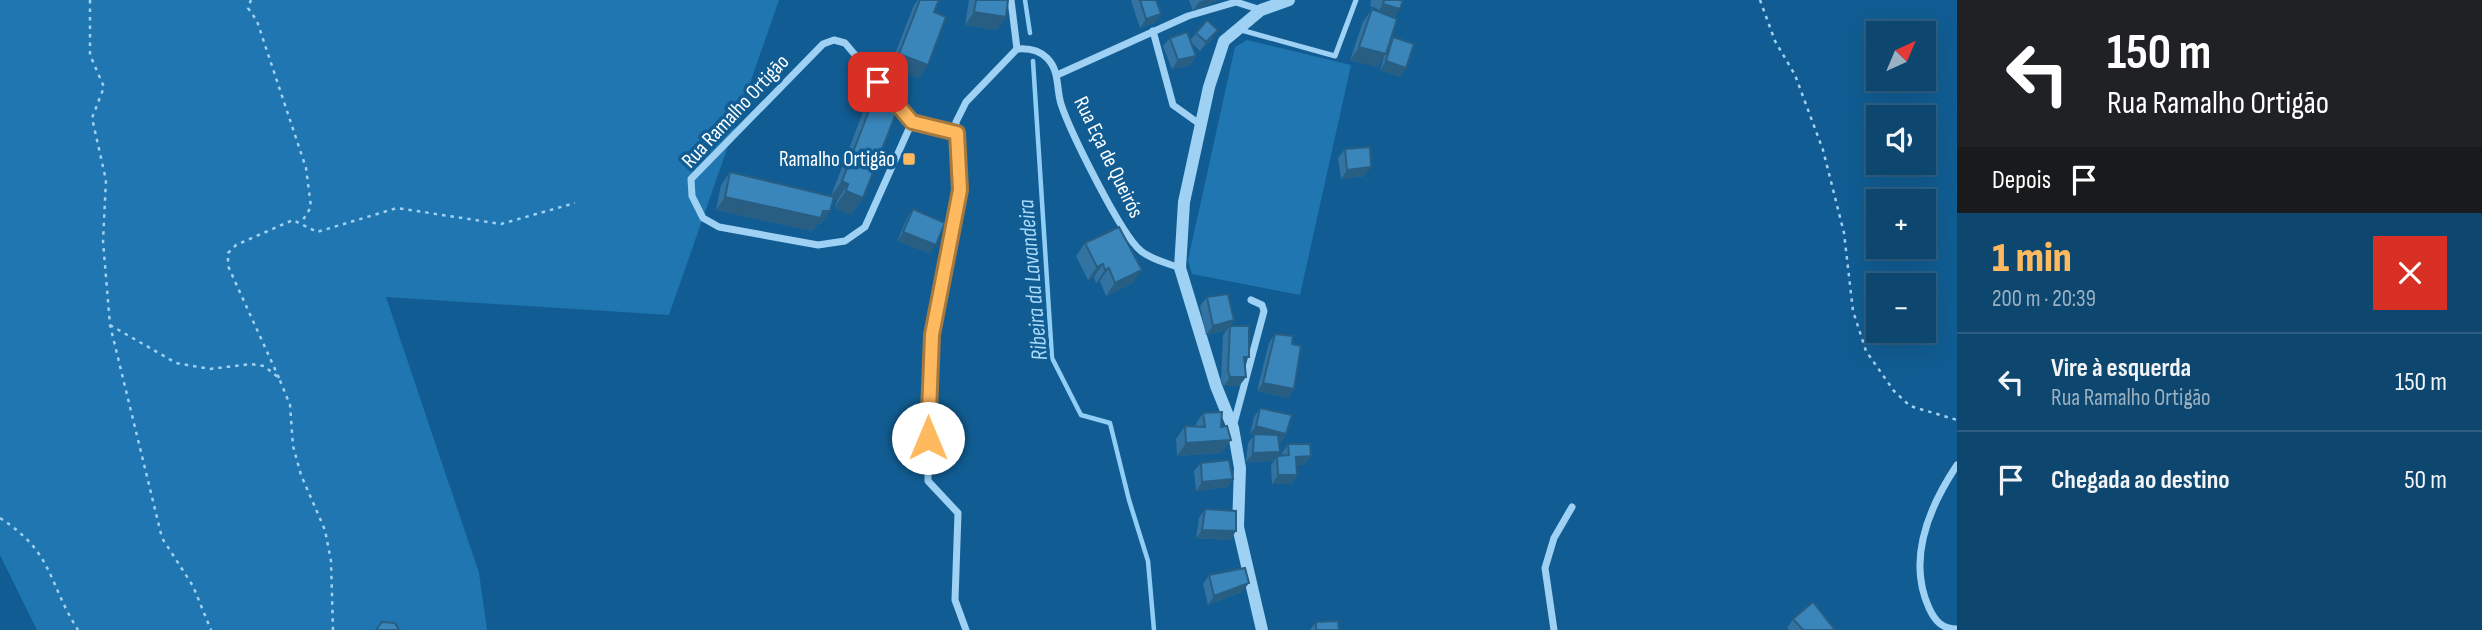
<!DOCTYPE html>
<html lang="pt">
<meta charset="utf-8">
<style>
:root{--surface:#0d466e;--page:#1b5076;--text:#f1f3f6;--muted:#9ab1c2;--line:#2d5e81;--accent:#ffba60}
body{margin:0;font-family:"Sofia Sans Condensed",sans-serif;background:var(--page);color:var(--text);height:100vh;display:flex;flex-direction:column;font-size:26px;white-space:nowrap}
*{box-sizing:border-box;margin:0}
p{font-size:23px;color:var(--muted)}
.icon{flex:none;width:38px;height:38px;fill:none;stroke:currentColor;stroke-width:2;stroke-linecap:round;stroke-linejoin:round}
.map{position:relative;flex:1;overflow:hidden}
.details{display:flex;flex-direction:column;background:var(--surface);width:525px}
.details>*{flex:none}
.hud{background:#202124;color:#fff;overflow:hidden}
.needle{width:46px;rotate:44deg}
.tools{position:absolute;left:1866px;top:21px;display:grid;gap:14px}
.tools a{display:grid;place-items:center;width:70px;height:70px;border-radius:0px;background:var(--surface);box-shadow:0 7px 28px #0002,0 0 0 2px var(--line);font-size:35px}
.pin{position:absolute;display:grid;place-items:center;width:60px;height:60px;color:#fff;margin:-30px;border-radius:14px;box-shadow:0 4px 10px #0006}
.me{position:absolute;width:77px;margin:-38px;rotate:0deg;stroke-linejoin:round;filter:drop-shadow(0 0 5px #0008)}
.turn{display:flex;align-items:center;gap:24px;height:147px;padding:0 35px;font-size:32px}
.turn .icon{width:91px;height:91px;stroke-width:2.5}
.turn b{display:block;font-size:49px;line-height:60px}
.then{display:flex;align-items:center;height:66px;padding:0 35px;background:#0003;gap:14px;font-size:26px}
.round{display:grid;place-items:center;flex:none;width:74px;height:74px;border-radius:0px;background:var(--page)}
.headline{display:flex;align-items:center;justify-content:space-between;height:119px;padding:0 35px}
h1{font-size:42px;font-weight:800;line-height:52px;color:var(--accent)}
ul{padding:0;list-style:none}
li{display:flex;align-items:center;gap:21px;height:98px;padding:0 35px;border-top:2px solid var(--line)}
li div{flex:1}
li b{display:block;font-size:26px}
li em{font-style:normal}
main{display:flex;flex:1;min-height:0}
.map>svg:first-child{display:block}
</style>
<main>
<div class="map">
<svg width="1957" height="630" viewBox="0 0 1957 630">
<rect width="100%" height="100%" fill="#115d93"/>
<g fill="#2076b0">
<polygon points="0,0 779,0 669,315 386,297 479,573 487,630 37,630 0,555"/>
<polygon points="1247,40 1351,65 1300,295 1192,274 1188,260 1235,47"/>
</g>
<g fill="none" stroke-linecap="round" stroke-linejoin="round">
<g stroke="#90cef6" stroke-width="4.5">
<polyline points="1025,0 1030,33"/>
<polyline points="1033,61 1052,358 1081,415 1110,423 1129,500 1148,561 1154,630"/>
</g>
<g stroke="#9ed1f3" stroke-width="2.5" stroke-dasharray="3.5 5" stroke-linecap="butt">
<polyline points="90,0 90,55 104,87 92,118 106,180 103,241 110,325 162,538 193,586 211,630"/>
<polyline points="251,0 248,8 257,21 306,168 311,207 301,223"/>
<polyline points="1760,0 1775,41 1795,75 1823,150 1844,233 1853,311 1866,351 1894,391 1910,406 1957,420"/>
<polyline points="110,325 176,363 210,369 251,364 264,366 279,378 290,405 293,446 301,475 325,530 331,561 333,630"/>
<polyline points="279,378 228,266 228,253 236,245 293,220 317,232 397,208 501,224 575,203"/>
<path d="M 0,518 C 54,553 47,581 78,630"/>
</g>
<polyline stroke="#9ed1f3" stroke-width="5" points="1241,30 1335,56 1356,0"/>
<g stroke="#9ed1f3" stroke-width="7">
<polyline points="1011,0 1017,49"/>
<polyline points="1153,31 1173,105 1201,125"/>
<polyline points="1057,75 1188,16 1236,2 1261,10"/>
<polyline points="912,122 865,227 845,241 818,245 719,227 703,218 692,196 691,179 823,44 834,40 845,43 912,122 957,133"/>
<polyline points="1233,427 1264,311 1262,305 1251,300"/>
<path d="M 1957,465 C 1929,507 1907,560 1929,608 C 1935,621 1942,629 1957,629"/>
<path d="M 966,630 L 955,600 L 958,513 L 928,481 L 928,383 L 932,335 L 960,190 L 956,122 L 966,102 L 1017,49 C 1028,48 1039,50 1047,58 C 1060,71 1056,88 1061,104 C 1070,131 1121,235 1141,251 C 1152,260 1167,263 1180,268"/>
<polyline points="1554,630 1545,568 1554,538 1572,507"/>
</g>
<polyline stroke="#9ed1f3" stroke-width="12" points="1262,630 1238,527 1240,468 1233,428 1216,386 1180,268 1184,202 1209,87 1224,41 1261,10 1289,0"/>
</g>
<g fill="#3273a1">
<polygon points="918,0 939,0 934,12 919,78 890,67 914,5"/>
<polygon points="969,0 1008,0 1006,17 997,30 965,25"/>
<polygon points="1131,0 1156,0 1155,23 1140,28"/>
<polygon points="1189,0 1219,0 1193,11"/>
<polygon points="1371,0 1403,0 1394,18 1390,42 1393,37 1406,68 1400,77 1380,70 1384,57 1377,67 1350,60 1363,22 1372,9 1377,11 1378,9 1370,6"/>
<polygon points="1196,33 1212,39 1200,51 1191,42 1196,56 1190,65 1172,69 1163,46 1170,38 1190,41"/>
<polygon points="878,87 887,98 863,198 851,215 834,208 837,201 833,199 821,224 818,224 812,231 716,210 721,185 730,172 831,196 866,104"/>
<polygon points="1345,149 1365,176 1341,179 1338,158"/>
<polygon points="913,209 930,253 897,241 907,218"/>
<polygon points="1085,243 1133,283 1106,296 1100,281 1096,283 1094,277 1088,280 1076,256"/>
<polygon points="1207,297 1234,320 1230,326 1244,363 1246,377 1239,386 1224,386 1221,380 1223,335 1227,330 1206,335 1200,306"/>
<polygon points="1275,334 1292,344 1294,389 1288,398 1257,391 1269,343"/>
<polygon points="1260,408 1286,434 1280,443 1279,442 1277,456 1282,456 1282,453 1288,444 1305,465 1296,465 1297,475 1291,484 1272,484 1271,465 1274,461 1246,462 1248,443 1254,435 1250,434 1254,417"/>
<polygon points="1203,413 1221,427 1231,440 1221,453 1177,456 1176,439 1185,426 1194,427"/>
<polygon points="1201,463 1233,479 1227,487 1196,491 1194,471"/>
<polygon points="1205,509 1236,531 1230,540 1196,538 1199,518"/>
<polygon points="1209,575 1242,592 1208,605 1203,584"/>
<polygon points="1793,619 1835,630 1789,630 1787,628"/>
<polygon points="1316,622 1339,630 1310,630"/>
</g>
<g fill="#295e83">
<polygon points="1204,0 1219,0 1193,11 1199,2"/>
<polygon points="1383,4 1400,9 1394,18 1377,13"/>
<polygon points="974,12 1006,17 997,30 965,25"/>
<polygon points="1161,14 1155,23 1140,28 1146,19"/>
<polygon points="1218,30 1212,39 1200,51 1206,42"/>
<polygon points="1359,47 1386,54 1377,67 1350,60"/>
<polygon points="899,54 928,65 919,78 890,67"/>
<polygon points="1196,56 1190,65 1172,69 1178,60"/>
<polygon points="1386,61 1406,68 1400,77 1380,70"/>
<polygon points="1371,167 1365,176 1341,179 1347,170"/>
<polygon points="842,181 848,184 837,201 830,198"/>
<polygon points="846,191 863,198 851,215 834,208"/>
<polygon points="725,197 823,211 830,211 821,224 818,224 812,231 716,210"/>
<polygon points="903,232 936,245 930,253 897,241"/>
<polygon points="1103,264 1094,277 1088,280 1097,267"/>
<polygon points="1109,268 1100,281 1096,283 1105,270"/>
<polygon points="1142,270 1133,283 1106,296 1115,283"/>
<polygon points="1234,320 1227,330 1206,335 1213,326"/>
<polygon points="1230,377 1246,377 1239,386 1224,386"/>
<polygon points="1263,383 1294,389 1288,398 1257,391"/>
<polygon points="1256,426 1286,434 1280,443 1250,434"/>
<polygon points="1231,440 1221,453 1177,456 1186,443"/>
<polygon points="1280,452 1274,461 1246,462 1253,453"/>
<polygon points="1311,456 1305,465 1290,465 1296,457"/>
<polygon points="1278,475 1297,475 1291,484 1272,484"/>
<polygon points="1233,479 1227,487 1196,491 1202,482"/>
<polygon points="1202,530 1236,531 1230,540 1196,538"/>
<polygon points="1249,583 1242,592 1208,605 1214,596"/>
</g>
<g fill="#3a86bb" stroke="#295e83" stroke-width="2">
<polygon points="920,0 939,0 934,12 946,17 928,65 899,54"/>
<polygon points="976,0 1008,0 1006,17 974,12"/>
<polygon points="1140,0 1156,0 1161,14 1146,19"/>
<polygon points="1383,0 1403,0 1400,9 1383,4 1384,1"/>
<polygon points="1372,9 1397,19 1386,54 1359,47"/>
<polygon points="1207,20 1218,30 1206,42 1196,33"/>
<polygon points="1187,32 1196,56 1178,60 1170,38"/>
<polygon points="1393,37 1414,44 1406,68 1386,61"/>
<polygon points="878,87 890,92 887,98 900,103 863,198 846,191 848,184 842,181"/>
<polygon points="1370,147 1371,167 1347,170 1345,149"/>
<polygon points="730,172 834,197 830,211 823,211 821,218 725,197"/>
<polygon points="913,209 945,223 936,245 903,232"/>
<polygon points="1119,227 1142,270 1115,283 1109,268 1105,270 1103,264 1097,267 1085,243"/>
<polygon points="1228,294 1234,320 1213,326 1207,297"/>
<polygon points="1230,326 1249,326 1249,357 1244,357 1246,377 1230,377 1228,371"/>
<polygon points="1275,334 1293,336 1292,344 1301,346 1294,389 1263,383"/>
<polygon points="1260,408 1292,415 1286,434 1256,426"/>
<polygon points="1222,412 1221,427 1227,426 1231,440 1186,443 1185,426 1205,427 1203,413"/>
<polygon points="1254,434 1278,435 1280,452 1253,453"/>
<polygon points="1288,444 1310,444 1311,456 1296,457 1297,475 1278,475 1277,456 1289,455"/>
<polygon points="1229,460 1233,479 1202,482 1201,463"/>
<polygon points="1205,509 1236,511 1236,531 1202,530"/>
<polygon points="1245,568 1249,583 1214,596 1209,575"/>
<polygon points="1813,602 1835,630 1803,630 1793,619"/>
<polygon points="1338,621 1339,630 1316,630 1316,622"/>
<polygon points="382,622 395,623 399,630 376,630"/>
</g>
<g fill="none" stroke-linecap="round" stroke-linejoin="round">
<defs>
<polyline id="route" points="878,82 912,122 957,133 960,190 932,335 928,438"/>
</defs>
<use href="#route" stroke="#a6793e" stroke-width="18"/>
<use href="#route" stroke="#ffba60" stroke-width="12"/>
</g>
<rect fill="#ffba60" stroke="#115d93" stroke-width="2.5" x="902" y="152" width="14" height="14" rx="3.5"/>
<g text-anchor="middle" stroke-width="7" stroke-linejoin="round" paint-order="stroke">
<g font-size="21" fill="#fff" stroke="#115d93">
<text transform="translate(735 111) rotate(-47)" y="7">Rua Ramalho Ortigão</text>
<text transform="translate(1109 157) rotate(64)" y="7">Rua Eça de Queirós</text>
</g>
<g font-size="21" fill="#fff" stroke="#115d93" text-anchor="end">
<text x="895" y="166">Ramalho Ortigão</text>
</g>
<g font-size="23" font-style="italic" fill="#aadafa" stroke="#115d93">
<text transform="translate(1032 280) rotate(-95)" y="8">Ribeira da Lavandeira</text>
</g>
</g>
</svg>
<div class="tools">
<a><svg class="needle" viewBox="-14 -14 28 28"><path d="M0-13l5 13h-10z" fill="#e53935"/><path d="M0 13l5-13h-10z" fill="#9ab1c2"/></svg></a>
<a><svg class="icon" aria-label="sound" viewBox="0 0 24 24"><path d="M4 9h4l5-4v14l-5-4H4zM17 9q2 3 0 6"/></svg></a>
<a>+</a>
<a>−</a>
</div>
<div class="pin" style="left:878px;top:82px;background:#d93025"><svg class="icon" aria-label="arrive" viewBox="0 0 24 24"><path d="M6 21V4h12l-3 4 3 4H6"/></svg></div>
<svg class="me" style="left:928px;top:438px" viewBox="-20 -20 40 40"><circle r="19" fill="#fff"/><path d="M0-13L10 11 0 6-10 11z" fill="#ffba60"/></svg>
</div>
<section class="details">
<div class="hud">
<div class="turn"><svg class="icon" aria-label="left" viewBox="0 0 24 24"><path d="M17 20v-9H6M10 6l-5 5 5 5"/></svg><div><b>150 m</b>Rua Ramalho Ortigão</div></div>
<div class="then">Depois<svg class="icon" aria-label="arrive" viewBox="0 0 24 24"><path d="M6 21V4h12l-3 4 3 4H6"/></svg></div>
</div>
<div class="headline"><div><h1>1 min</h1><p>200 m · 20:39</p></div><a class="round" style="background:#d93025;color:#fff"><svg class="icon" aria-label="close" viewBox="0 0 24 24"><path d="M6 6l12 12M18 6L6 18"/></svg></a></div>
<ul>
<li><svg class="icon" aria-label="left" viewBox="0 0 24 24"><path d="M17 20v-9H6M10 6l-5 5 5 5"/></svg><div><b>Vire à esquerda</b><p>Rua Ramalho Ortigão</p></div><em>150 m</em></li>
<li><svg class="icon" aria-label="arrive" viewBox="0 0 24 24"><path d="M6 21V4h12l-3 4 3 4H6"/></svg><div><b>Chegada ao destino</b></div><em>50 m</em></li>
</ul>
</section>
</main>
